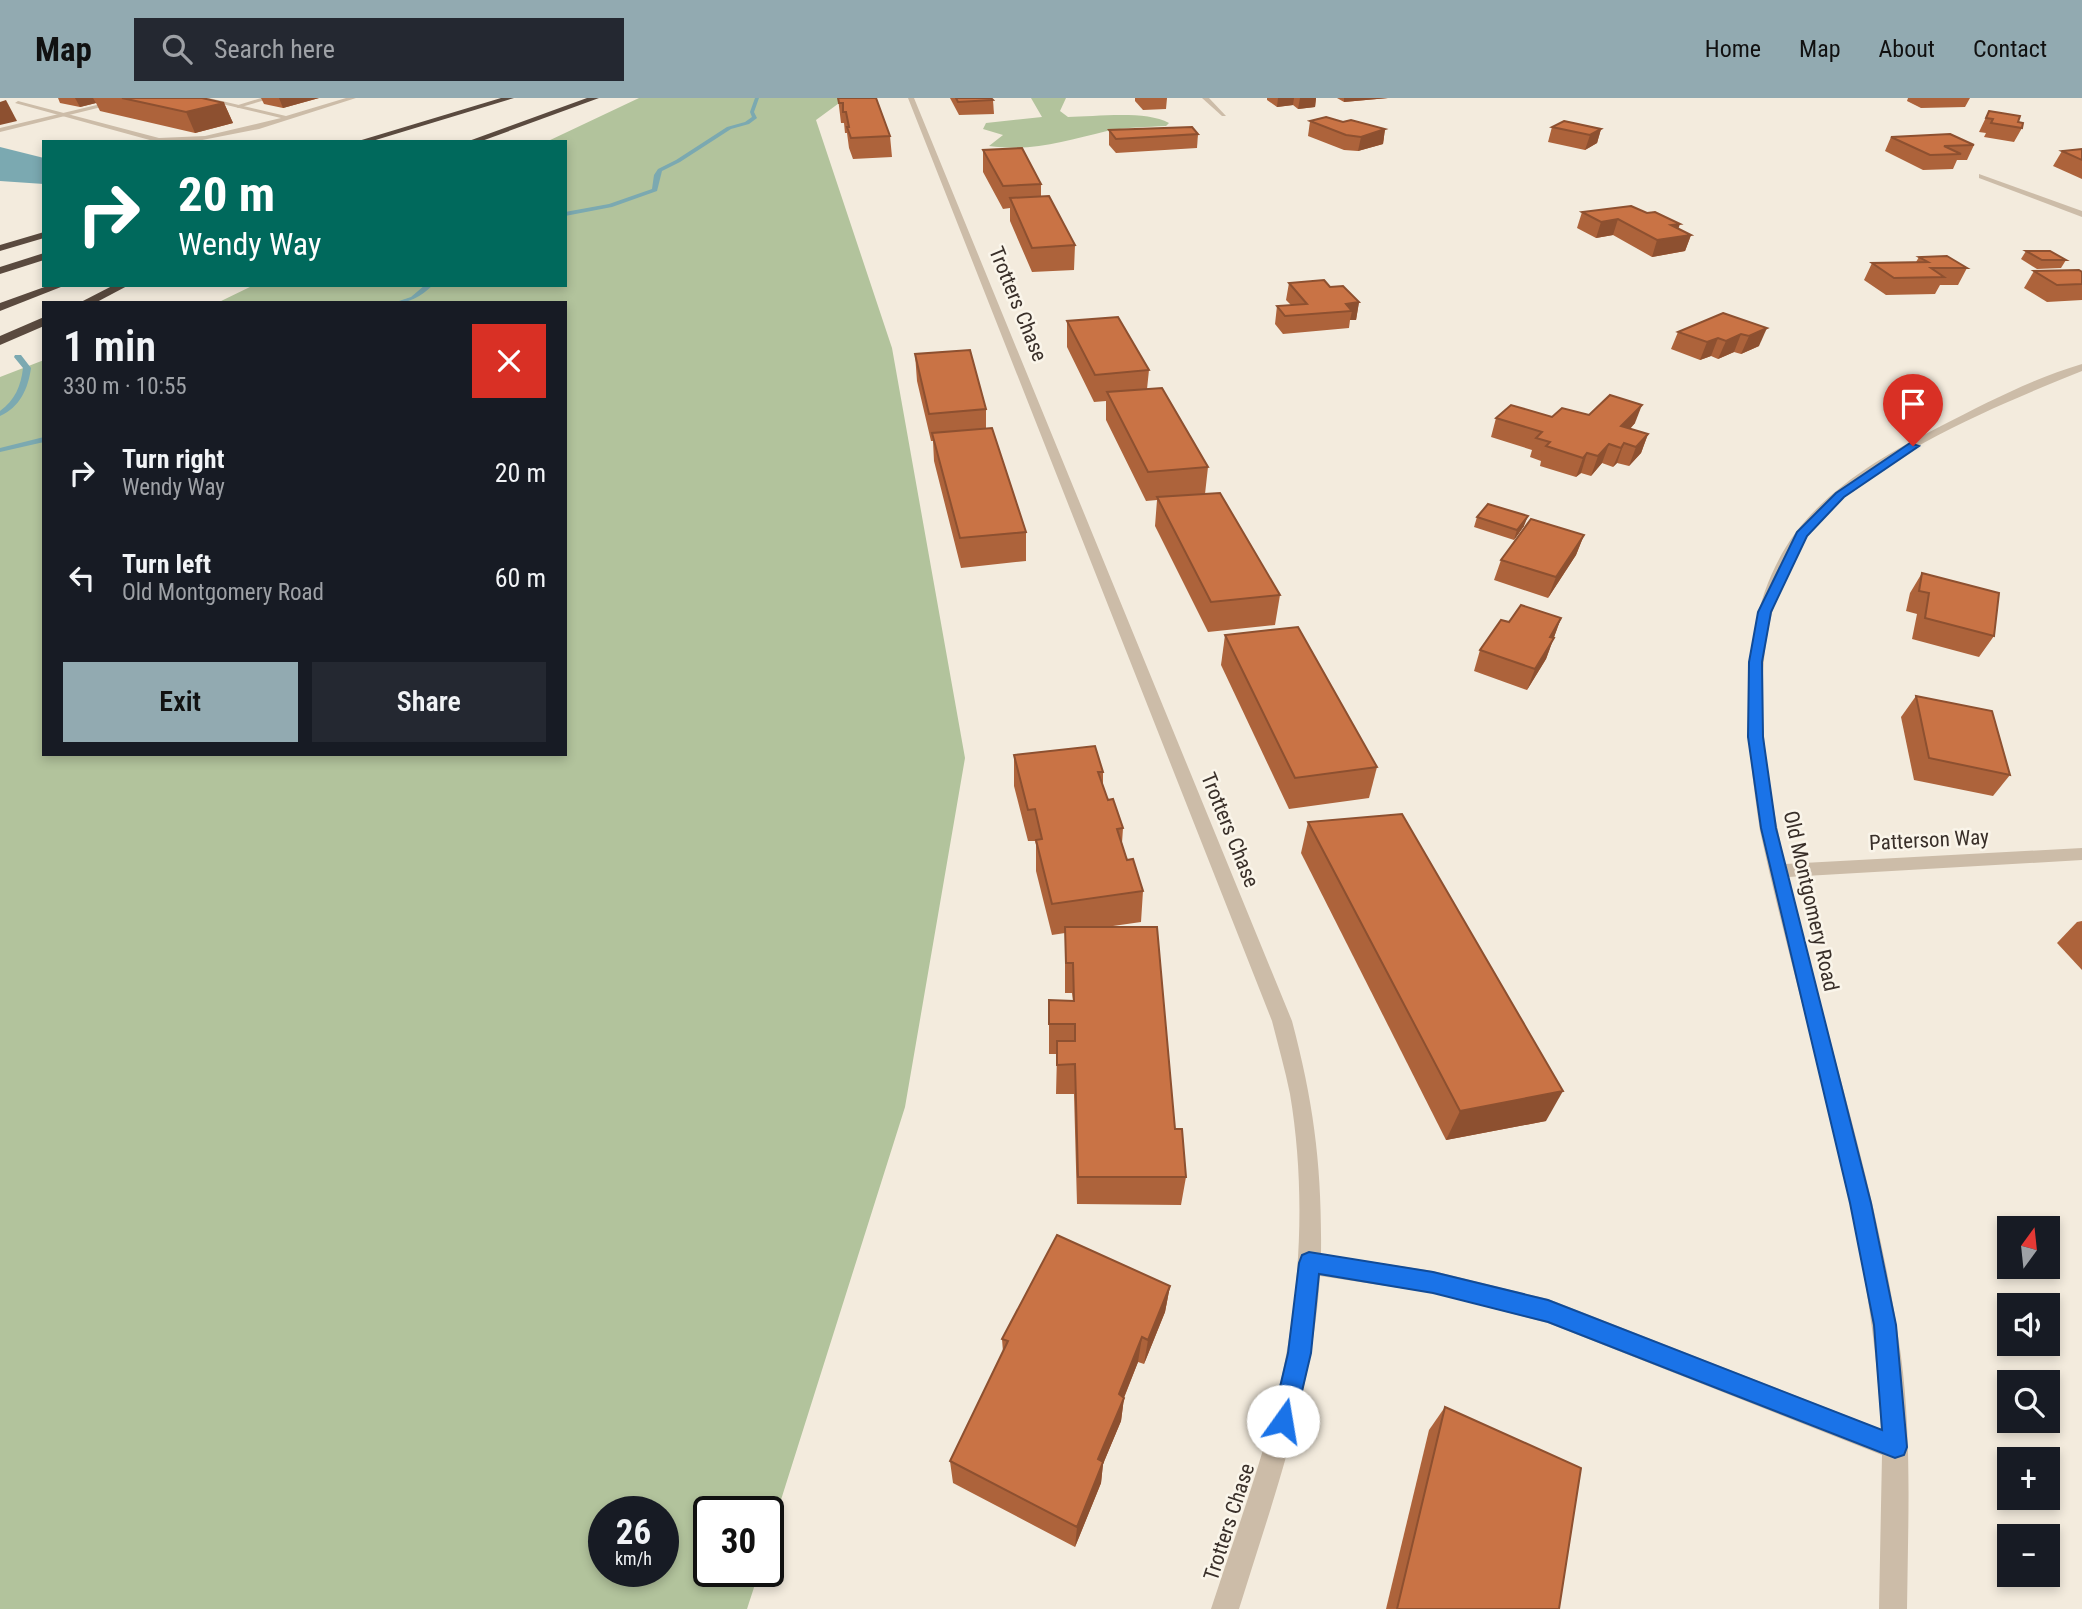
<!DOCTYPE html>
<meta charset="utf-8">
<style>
:root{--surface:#171b24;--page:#242831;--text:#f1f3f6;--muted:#9ea1a6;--accent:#92aab1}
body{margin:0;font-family:"Roboto Condensed",sans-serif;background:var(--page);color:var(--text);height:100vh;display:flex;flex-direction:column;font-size:26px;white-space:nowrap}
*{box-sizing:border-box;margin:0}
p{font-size:23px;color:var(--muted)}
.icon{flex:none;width:38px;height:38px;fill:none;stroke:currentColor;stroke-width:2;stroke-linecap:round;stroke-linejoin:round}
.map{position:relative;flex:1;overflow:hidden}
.sheet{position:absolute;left:42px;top:203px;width:525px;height:455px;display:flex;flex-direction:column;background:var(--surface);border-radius:0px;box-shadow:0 4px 10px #0003}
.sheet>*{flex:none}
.banner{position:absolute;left:42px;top:42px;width:525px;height:147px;border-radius:0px;box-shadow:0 4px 10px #0003;background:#00695c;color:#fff;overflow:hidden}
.needle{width:46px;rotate:15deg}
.buttons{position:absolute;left:1997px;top:1118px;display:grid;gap:14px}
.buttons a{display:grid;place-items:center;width:63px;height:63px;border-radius:0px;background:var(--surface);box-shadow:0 4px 10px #0003;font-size:35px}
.speed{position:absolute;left:588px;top:1398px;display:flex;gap:14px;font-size:35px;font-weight:700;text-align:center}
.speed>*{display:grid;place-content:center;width:91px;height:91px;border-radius:50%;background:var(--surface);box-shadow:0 4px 10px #0003;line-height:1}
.speed small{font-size:18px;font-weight:400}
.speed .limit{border:4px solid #111;border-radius:10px;background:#fff;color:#111}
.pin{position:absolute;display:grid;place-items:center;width:60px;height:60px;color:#fff;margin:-72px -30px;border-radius:50% 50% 50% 0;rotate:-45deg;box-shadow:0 0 7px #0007}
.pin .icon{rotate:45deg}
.me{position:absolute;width:77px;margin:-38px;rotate:13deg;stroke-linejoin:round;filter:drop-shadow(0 0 5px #0008)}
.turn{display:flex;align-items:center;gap:24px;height:147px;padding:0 21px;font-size:32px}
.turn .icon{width:91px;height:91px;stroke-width:2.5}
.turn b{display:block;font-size:49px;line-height:60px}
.round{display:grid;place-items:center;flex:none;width:74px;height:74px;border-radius:0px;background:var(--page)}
.head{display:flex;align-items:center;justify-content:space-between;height:119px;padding:0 21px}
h1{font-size:42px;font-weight:600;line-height:52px}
.primary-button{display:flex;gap:14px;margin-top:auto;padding:14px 21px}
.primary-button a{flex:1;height:80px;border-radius:0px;background:var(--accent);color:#111;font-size:28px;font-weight:600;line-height:80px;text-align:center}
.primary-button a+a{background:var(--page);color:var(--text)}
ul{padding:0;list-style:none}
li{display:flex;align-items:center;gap:21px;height:105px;padding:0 21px}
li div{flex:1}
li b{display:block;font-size:26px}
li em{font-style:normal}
header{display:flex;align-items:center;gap:42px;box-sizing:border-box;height:98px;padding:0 35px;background:var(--accent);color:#111}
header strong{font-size:33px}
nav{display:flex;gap:38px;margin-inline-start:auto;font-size:24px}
.search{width:490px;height:63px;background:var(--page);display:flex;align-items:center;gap:18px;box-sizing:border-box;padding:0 24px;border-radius:0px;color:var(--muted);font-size:26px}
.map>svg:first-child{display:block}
</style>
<header>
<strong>Map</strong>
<div class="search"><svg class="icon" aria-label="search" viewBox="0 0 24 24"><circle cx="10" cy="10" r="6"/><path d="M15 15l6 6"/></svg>Search here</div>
<nav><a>Home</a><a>Map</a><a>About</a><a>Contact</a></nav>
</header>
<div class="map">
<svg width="2082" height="1511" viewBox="0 0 2082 1511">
<rect width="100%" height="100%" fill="#f3ebdd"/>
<g fill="#b2c39c" fill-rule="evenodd">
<path d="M 639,0 L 846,0 L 816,22 L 892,250 L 965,660 L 905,1009 L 768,1443 L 768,1414 L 709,1414 L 709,1474 L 759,1474 L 747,1511 L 0,1511 L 0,279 L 44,262 L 44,656 L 565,656 L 565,205 L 217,205 L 254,187 L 565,187 L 565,44 L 546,44 ZM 604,1414 L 663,1414 L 663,1474 L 604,1474 Z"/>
<path d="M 1031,0 L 1066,0 L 1060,13 L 1068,19 C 1095,19 1145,12 1169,25 L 1166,28 C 1147,29 1126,29 1107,33 C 1066,43 1032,54 989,48 L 1003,37 L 983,31 L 986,25 L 1042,19 Z"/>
</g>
<polygon fill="#7ba9b1" points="0,49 44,60 44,86 0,83"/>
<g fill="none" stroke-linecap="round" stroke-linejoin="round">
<g fill="#7ba9b1" fill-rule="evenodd">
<polygon points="755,0 759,0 754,14 757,20 749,26 731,31 680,64 662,73 657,93 612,109 565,118 565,114 609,106 652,91 654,77 658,71 676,62 727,29 745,24 752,19 750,14"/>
<path d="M 425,187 L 433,187 C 420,199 410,205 393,205 L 411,199 Z"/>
<path d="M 15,257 L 21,257 L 31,270 C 28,291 20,309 0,318 L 0,313 C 15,302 21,288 23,270 L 14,259 Z"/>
<polygon points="44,339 44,344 0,354 0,350"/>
</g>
<g fill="#ccbca8" fill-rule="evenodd">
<polygon points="126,0 138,0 0,34 0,30"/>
<polygon points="261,0 272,0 238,10 235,8"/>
<polygon points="1979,76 2082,113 2082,119 1979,80"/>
</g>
<g fill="#ccbca8" fill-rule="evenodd">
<polygon points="197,0 209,0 286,18 346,0 356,0 259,31 192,44 157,44 15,5 18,3 159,40 205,38 281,20"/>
<path d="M 908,0 L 914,0 L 1292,923 C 1314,1006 1322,1069 1321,1156 L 1433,1173 L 1548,1201 L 1881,1331 C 1872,1127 1803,931 1760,733 C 1745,634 1733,520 1796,434 C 1832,387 1889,354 1941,328 C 1986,305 2034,280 2082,266 L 2082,273 C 1996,308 1863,361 1808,438 C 1740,530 1762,662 1785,766 L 2082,750 L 2082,762 L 1788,779 C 1825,938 1879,1095 1901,1258 C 1912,1341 1908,1427 1907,1511 L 1879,1511 L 1882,1357 L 1548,1225 L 1433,1195 L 1320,1178 C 1313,1293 1273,1401 1239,1511 L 1211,1511 C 1235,1437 1263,1363 1280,1287 C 1301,1193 1306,1091 1290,996 C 1285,971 1278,947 1272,923 Z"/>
<polygon points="1202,0 1209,0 1226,18 1222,18"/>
</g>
<g fill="#5a4a3f" fill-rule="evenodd">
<polygon points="501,0 514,0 369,44 355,44"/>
<polygon points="587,0 599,0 479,44 466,44"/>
<polygon points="44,134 44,140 0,153 0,147"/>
<polygon points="44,155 44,162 0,176 0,169"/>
<polygon points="50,187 66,187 0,213 0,205"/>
<polygon points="114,187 129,187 95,205 79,205"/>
<polygon points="44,219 44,228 0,247 0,238"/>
</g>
</g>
<g fill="#ad633b">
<polygon points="58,0 202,0 224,5 233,25 195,35 100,13 96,5 80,9 60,5"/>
<polygon points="261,0 319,0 283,10 264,6"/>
<polygon points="838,0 890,38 892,59 853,61 849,50 847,35 845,35 844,25 841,25"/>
<polygon points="950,0 991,0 993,2 994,16 959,17"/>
<polygon points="1135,0 1167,0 1166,11 1143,12 1135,3"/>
<polygon points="1267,0 1316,0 1315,9 1298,11 1293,7 1277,9 1267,2"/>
<polygon points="1337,0 1388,0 1344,4"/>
<polygon points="1908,0 1970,0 1965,9 1921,10 1907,3"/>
<polygon points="1989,13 2018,24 2022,30 2014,44 1984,39 1986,35 1979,34"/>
<polygon points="1310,23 1343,24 1385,31 1383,46 1358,53 1344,52 1308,38"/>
<polygon points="1552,29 1601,31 1597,45 1585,52 1548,44"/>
<polygon points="1109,32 1198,36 1197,50 1116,55 1109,47"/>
<polygon points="1891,39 1974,47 1967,62 1957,62 1953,71 1923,72 1885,53"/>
<polygon points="2082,51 2082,81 2053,68 2062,53"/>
<polygon points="983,52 1041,86 1041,98 1075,147 1074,172 1032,174 1010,123 1010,110 1003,111 983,74"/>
<polygon points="1582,114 1678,131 1691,137 1685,153 1652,159 1613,137 1596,140 1577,130"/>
<polygon points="2026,153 2066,162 2061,170 2037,171 2021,161"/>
<polygon points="1919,159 1967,170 1958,187 1940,187 1935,196 1886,197 1864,182 1872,165 1916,164"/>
<polygon points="2034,173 2082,174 2082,202 2047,204 2024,190"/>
<polygon points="1289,185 1330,189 1359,204 1356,222 1350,222 1349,230 1283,236 1275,226 1277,208 1291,207 1286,202"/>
<polygon points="1723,215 1759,248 1741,256 1734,254 1718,261 1711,258 1700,262 1671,251 1678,234"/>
<polygon points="1067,223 1149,272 1147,291 1208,369 1205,396 1280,497 1275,527 1208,534 1155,428 1157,402 1146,403 1106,322 1106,303 1094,304 1067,249"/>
<polygon points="915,256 986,311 986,330 1026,434 1026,463 961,470 934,363 933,343 931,343 917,283"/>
<polygon points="1589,317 1635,325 1630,331 1648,336 1641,355 1629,368 1617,365 1613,369 1602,365 1591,378 1581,375 1576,379 1540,368 1541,363 1530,359 1532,352 1491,339 1496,320"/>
<polygon points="1477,419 1524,428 1514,442 1474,429"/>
<polygon points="1584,437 1576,457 1548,500 1494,482 1501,462"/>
<polygon points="1922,475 1994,538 1979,559 1912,541 1917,516 1906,513 1910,495"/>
<polygon points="1561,520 1546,561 1527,592 1474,573 1480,552 1509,524"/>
<polygon points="1225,537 1377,669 1369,700 1289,711 1221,567"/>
<polygon points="1916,598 2010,677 1993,698 1914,682 1901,619"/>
<polygon points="1014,657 1103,674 1103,688 1108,702 1123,730 1122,745 1127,762 1143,793 1141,824 1106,829 1175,1031 1186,1079 1181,1107 1077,1106 1074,996 1056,996 1057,956 1049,956 1049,902 1073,903 1072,895 1065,895 1065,835 1052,837 1036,773 1036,747 1035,743 1028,743 1014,688"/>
<polygon points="1308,724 1546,1023 1446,1042 1301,755"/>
<polygon points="2082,823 2082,872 2057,845 2077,824"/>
<polygon points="1170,1188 1165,1214 1144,1266 1138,1264 1124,1300 1121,1323 1103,1366 1101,1385 1075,1449 953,1385 950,1363 1003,1254 1002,1241"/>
<polygon points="1445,1309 1559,1511 1386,1511 1429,1332"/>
</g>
<g fill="#8d5030">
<polygon points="75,0 93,0 96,5 80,9"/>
<polygon points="279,0 319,0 283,10"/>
<polygon points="1278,0 1294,0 1293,7 1277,9"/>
<polygon points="1300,0 1316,0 1315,9 1298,11"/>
<polygon points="1344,0 1388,0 1344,4"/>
<polygon points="6,2 17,23 0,27 0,4"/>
<polygon points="224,5 233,25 195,35 186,14"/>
<polygon points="1385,31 1383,46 1358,53 1361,39"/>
<polygon points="1601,31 1597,45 1585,52 1590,37"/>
<polygon points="1618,121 1613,137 1596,140 1601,124"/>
<polygon points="1680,126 1675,140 1691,137 1685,153 1652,159 1657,142 1671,127"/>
<polygon points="1359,204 1356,222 1350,222 1352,213 1346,206"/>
<polygon points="1767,230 1759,248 1741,256 1749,238"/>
<polygon points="1741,236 1734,254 1718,261 1726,243"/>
<polygon points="1718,240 1711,258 1700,262 1707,244"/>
<polygon points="1642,307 1635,325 1614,348 1621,328"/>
<polygon points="1648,336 1641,355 1629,368 1636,349"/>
<polygon points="1624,345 1617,365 1613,369 1621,350"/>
<polygon points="1609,346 1602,365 1591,378 1598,358"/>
<polygon points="1587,355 1581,375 1576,379 1583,360"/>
<polygon points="1528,418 1524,428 1514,442 1517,432"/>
<polygon points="1584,437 1576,457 1548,500 1556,479"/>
<polygon points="1561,520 1546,561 1527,592 1535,571 1550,539"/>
<polygon points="1563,993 1546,1023 1446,1042 1460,1013"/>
<polygon points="1170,1188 1165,1214 1144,1266 1148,1242"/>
<polygon points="1142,1239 1138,1264 1116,1319 1119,1296"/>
<polygon points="1124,1300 1121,1323 1103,1366 1101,1385 1075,1449 1077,1429 1098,1361"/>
</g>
<g fill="#c97345" stroke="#8d5030" stroke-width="2">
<polygon points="122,0 202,0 224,5 186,14"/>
<polygon points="838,0 876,0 890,38 851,40 847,29 849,29 846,14 843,14 843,5 839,5"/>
<polygon points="956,0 991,0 993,2 958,4"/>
<polygon points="1989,13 2020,18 2018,24 2023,25 2022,30 1991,25 1993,21 1986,20"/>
<polygon points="1326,19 1343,24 1351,22 1385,31 1361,39 1346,37 1310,23"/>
<polygon points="1564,23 1601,31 1590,37 1552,29"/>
<polygon points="1192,29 1198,36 1116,41 1109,32"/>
<polygon points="1950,36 1974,47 1944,48 1961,56 1930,57 1891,39"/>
<polygon points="1022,50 1041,86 1003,88 983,52"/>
<polygon points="2082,51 2082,62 2062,53"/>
<polygon points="1049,98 1075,147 1032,150 1010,100"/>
<polygon points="1631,108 1647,115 1655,114 1680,126 1671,127 1691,137 1657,142 1618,121 1601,124 1582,114"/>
<polygon points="2026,153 2050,153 2066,162 2042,162"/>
<polygon points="1947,158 1967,170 1931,170 1944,179 1894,180 1872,165 1928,164 1919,159"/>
<polygon points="2079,172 2082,174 2082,186 2057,187 2034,173"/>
<polygon points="1324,182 1330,189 1343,188 1359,204 1346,206 1352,213 1285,218 1277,208 1307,206 1289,185"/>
<polygon points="1723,215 1767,230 1749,238 1741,236 1726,243 1718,240 1707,244 1678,234"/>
<polygon points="1118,219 1149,272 1095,277 1067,223"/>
<polygon points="970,252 986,311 929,316 915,256"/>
<polygon points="1162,290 1208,369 1148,374 1107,294"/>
<polygon points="1610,297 1642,307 1621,328 1648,336 1636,349 1624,345 1621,350 1609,346 1598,358 1587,355 1583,360 1546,348 1550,344 1536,340 1542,334 1496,320 1511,307 1552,319 1562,310 1589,317"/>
<polygon points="992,330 1026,434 960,440 932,335"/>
<polygon points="1220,395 1280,497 1211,504 1157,399"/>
<polygon points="1488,406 1528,418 1517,432 1477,419"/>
<polygon points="1531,421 1584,437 1556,479 1501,462"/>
<polygon points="1922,475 1999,495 1994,538 1925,520 1929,495 1919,493"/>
<polygon points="1521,507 1561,520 1550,539 1554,540 1535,571 1480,552 1501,522 1509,524"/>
<polygon points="1298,529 1377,669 1295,680 1225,537"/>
<polygon points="1916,598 1992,613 2010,677 1929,660"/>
<polygon points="1095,648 1103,674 1098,674 1108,702 1113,701 1123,730 1117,731 1127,762 1133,761 1143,793 1052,806 1036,742 1042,741 1035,711 1028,712 1014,657"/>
<polygon points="1402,716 1563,993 1460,1013 1308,724"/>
<polygon points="1065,829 1157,829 1175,1031 1182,1031 1186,1079 1078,1079 1075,966 1057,967 1057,943 1075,943 1075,926 1049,926 1049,902 1074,903 1073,865 1066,865"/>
<polygon points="1057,1137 1170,1188 1148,1242 1142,1239 1119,1296 1124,1300 1098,1361 1103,1364 1077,1429 950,1363 1008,1243 1002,1241"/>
<polygon points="1445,1309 1581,1370 1559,1511 1397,1511"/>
</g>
<polygon fill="#1a73e8" stroke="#114b97" stroke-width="2" points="1910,345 1919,348 1844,399 1807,438 1771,514 1762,564 1763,639 1776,730 1871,1105 1896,1227 1907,1349 1904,1357 1895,1360 1548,1224 1433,1195 1319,1176 1311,1255 1295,1323 1291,1331 1283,1334 1275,1331 1272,1323 1288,1255 1299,1165 1302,1157 1309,1154 1433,1174 1548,1202 1882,1332 1874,1227 1850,1105 1761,730 1748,639 1749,564 1758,514 1797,434 1836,395"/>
<g text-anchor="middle" stroke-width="5" stroke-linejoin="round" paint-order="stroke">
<g font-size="21" fill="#392f29" stroke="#faf5ea">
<text transform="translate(1018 206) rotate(68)" y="7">Trotters Chase</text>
<text transform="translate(1230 732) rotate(68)" y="7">Trotters Chase</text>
<text transform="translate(1929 742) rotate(-3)" y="7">Patterson Way</text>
<text transform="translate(1811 803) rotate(77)" y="7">Old Montgomery Road</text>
<text transform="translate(1229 1424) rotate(-72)" y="7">Trotters Chase</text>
</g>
</g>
</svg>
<div class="buttons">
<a><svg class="needle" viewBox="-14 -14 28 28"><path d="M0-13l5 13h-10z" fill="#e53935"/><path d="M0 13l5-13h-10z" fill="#9ea1a6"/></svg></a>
<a><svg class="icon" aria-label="sound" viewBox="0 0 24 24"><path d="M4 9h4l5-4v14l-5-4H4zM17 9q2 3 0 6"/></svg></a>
<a><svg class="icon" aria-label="search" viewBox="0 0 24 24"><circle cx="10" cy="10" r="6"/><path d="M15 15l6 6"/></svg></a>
<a>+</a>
<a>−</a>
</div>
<div class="speed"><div>26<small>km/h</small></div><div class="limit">30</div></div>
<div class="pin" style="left:1913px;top:348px;background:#d93025"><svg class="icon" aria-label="arrive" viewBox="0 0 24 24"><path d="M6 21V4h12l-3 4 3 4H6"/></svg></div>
<svg class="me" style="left:1283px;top:1323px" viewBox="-20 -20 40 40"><circle r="19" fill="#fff"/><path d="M0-13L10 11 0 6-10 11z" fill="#1a73e8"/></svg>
<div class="banner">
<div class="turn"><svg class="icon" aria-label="right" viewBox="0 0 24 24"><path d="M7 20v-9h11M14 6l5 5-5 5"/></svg><div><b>20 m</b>Wendy Way</div></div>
</div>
<section class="sheet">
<div class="head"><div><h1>1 min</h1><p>330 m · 10:55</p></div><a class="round" style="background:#d93025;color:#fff"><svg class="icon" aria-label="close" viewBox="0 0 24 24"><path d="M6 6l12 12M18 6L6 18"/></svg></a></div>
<ul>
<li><svg class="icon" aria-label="right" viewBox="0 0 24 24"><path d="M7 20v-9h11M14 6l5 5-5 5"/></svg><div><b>Turn right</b><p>Wendy Way</p></div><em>20 m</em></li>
<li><svg class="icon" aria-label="left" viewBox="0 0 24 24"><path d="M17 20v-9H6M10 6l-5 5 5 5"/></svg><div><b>Turn left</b><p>Old Montgomery Road</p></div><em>60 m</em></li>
</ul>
<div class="primary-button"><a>Exit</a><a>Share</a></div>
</section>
</div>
